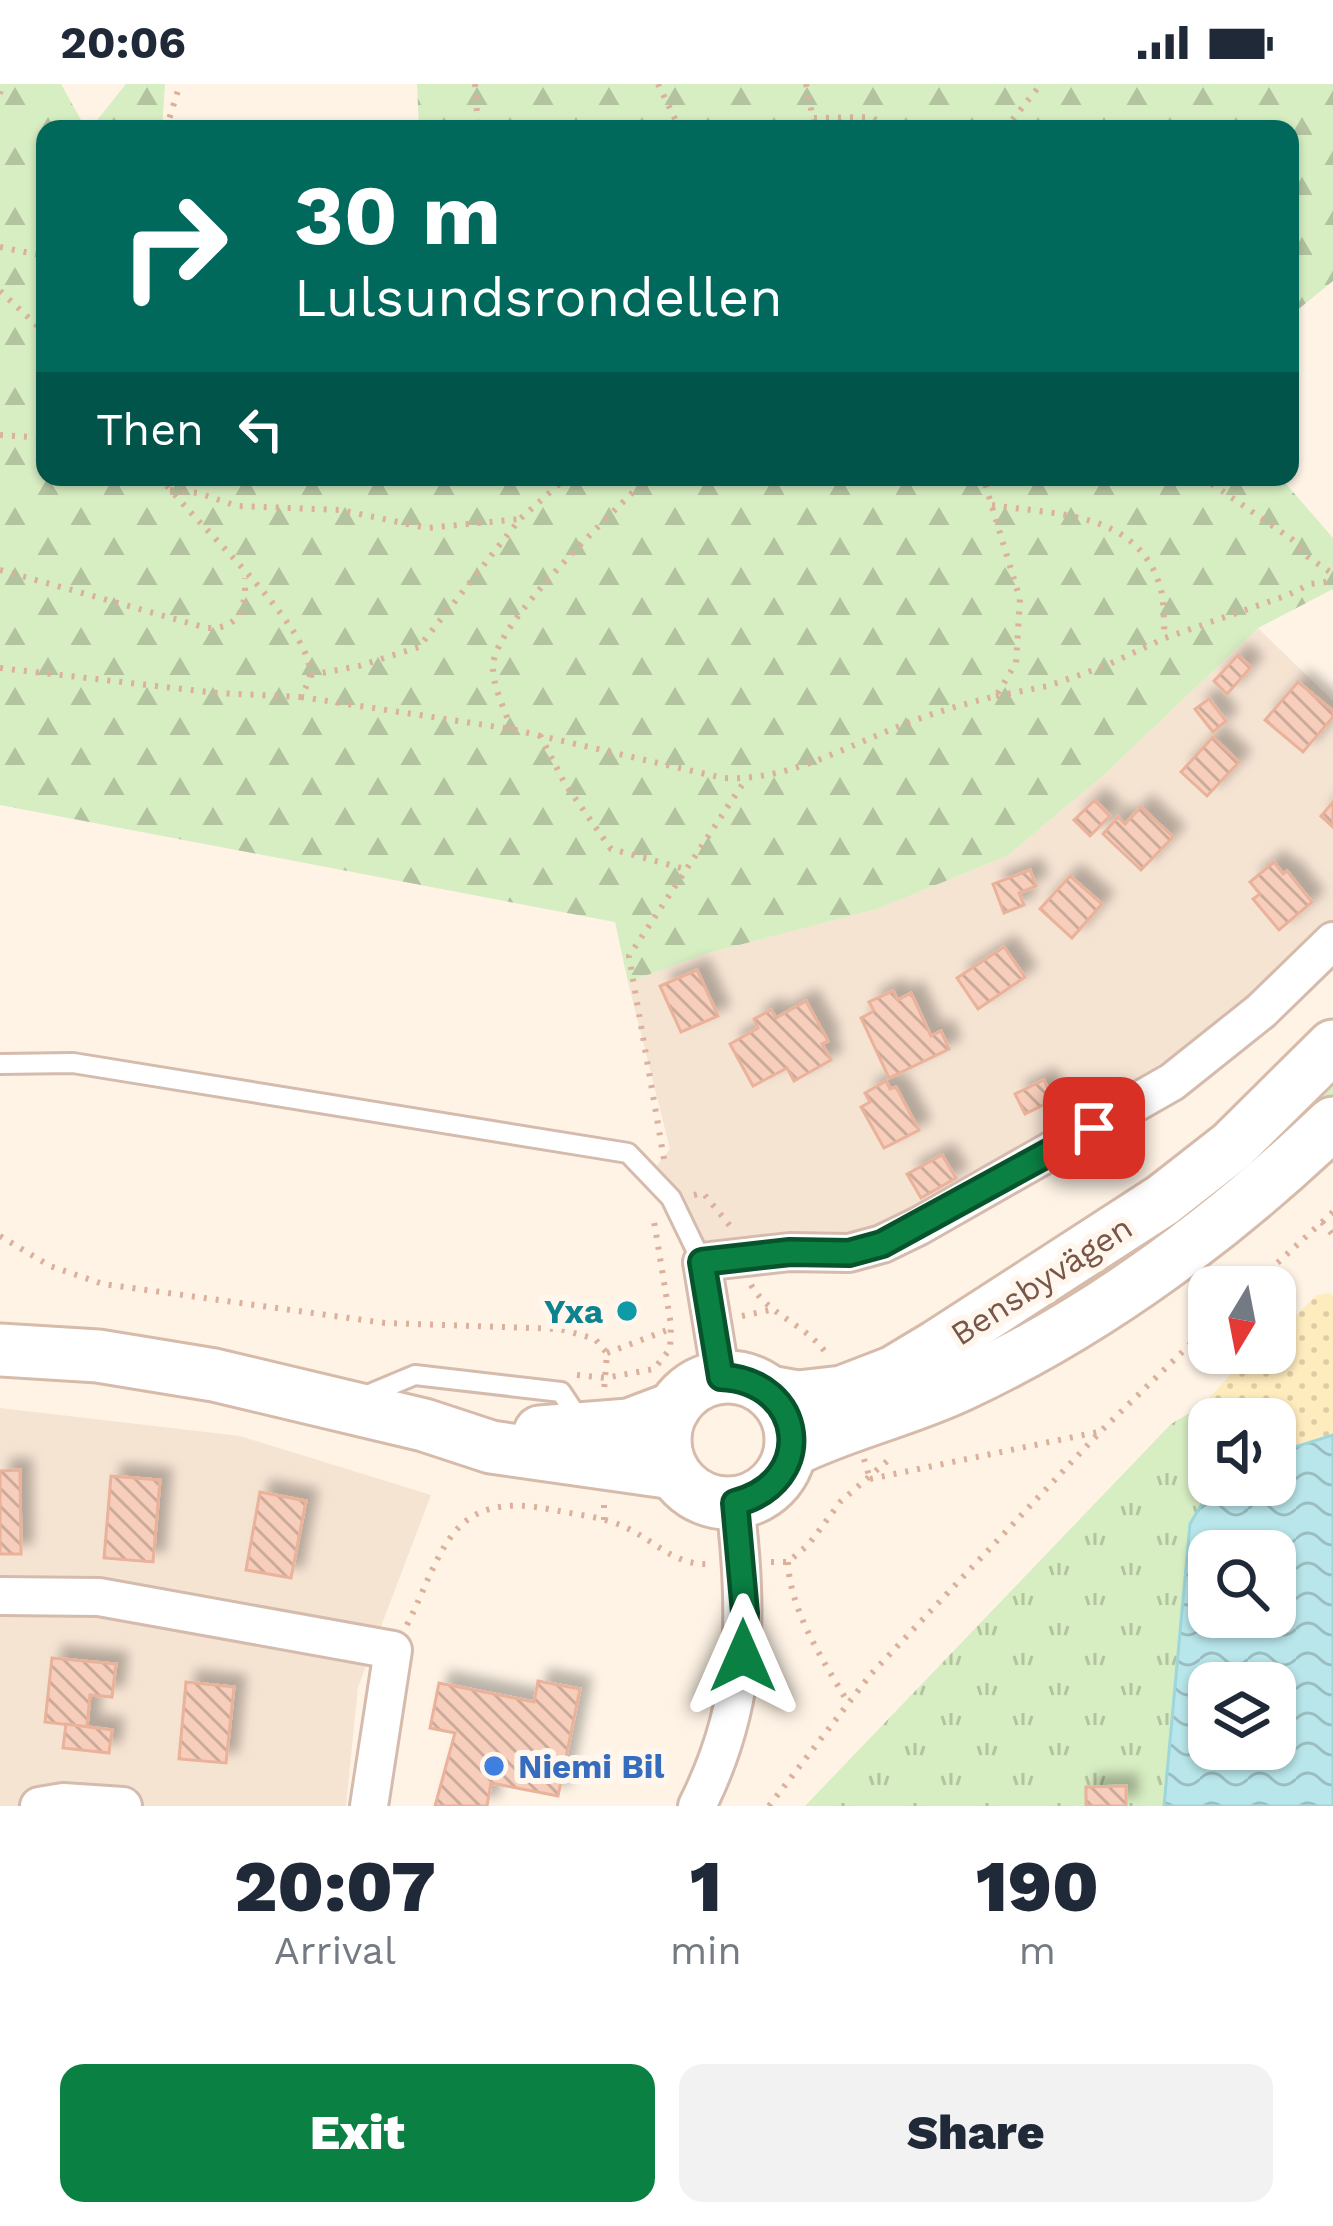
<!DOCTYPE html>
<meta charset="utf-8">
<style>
:root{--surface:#fff;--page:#f2f2f3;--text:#1f2937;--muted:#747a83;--accent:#0b8043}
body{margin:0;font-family:"Work Sans",sans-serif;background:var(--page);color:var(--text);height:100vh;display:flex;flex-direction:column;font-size:45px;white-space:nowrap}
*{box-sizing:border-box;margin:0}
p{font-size:39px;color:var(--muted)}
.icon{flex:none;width:66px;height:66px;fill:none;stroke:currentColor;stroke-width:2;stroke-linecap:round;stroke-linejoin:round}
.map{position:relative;height:1722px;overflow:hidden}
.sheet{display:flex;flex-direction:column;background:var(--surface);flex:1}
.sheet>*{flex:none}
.top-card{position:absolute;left:36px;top:36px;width:1263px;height:366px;border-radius:24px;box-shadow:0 3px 9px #0004;background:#00695c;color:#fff;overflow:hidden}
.needle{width:78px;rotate:190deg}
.controls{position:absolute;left:1188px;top:1182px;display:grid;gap:24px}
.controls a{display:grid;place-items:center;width:108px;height:108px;border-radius:24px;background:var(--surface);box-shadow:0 3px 9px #0004;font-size:60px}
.pin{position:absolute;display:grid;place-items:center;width:102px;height:102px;color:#fff;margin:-51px;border-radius:24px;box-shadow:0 6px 18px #0006}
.me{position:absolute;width:132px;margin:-66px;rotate:0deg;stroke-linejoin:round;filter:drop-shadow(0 0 9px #0008)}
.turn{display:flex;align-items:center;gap:42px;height:252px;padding:0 60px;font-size:54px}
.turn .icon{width:156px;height:156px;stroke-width:2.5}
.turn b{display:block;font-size:84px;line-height:102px}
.then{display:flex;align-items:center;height:114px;padding:0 60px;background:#0003;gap:24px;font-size:45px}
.eta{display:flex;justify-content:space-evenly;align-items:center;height:204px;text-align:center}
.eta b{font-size:72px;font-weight:800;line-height:84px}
.action{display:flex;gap:24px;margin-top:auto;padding:24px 60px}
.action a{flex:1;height:138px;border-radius:24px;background:var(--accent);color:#fff;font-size:48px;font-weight:800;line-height:138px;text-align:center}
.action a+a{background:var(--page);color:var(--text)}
.status{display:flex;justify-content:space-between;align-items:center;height:84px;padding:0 60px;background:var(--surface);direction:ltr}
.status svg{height:33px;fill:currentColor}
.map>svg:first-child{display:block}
</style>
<div class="status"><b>20:06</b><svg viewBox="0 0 49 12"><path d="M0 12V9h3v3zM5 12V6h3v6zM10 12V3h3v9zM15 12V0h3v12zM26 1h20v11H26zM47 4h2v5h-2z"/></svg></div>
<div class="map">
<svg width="1333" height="1722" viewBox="0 0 1333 1722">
<defs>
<pattern id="grass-tufts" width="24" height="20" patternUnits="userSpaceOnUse" patternTransform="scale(3)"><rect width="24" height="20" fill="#d7edc2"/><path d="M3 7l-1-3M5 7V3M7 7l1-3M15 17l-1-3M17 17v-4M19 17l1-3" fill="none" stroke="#b3c3a0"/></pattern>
<pattern id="forest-firs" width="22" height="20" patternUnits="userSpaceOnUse" patternTransform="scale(3)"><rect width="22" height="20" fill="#d7edc2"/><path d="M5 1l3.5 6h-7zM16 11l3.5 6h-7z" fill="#b3c3a0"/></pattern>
<pattern id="sand-dots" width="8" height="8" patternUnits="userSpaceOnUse" patternTransform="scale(3)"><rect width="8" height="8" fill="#ffecbe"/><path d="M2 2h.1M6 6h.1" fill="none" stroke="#decca5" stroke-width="1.8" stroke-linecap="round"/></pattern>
<pattern id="water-waves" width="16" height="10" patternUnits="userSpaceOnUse" patternTransform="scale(3)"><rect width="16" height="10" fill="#b8e6ea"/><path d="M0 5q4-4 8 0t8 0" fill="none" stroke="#9bbdc0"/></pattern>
<pattern id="building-back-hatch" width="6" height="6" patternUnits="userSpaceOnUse" patternTransform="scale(3)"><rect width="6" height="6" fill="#f6cebb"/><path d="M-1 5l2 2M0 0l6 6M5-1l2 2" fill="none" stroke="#ccaa9a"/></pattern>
<filter id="shadow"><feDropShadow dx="11" dy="-11" stdDeviation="6" flood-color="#0004"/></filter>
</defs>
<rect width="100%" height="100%" fill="#fef3e5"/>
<g fill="#f6e4d3">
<polygon points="1258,544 1333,617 1333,862 1295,905 856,1170 702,1178 651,1089 670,1065 628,898 712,868 877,825 1007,772 1106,689"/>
<polygon points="0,1324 240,1352 431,1411 358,1603 346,1722 0,1722"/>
</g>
<g fill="url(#grass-tufts)">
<polygon points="1333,989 1333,1011 1321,1023 1185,1142 987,1272 982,1260 1078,1202 1177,1129"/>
<polygon points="1203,1321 1214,1335 1209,1335 1209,1401 1213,1401 1190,1440 1164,1722 805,1722 1171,1340"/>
</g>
<g fill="url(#forest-firs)">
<polygon points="0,0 61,0 86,45 45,45 45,393 1280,393 1333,454 1333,505 1258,544 1106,689 1007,772 877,825 712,868 628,898 615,838 0,721"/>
<polygon points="126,0 165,0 162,45 90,45"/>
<polygon points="417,0 1333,0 1333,197 1290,232 1290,45 419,45"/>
</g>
<polygon fill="url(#sand-dots)" points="1329,1209 1333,1211 1333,1351 1275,1369 1275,1335 1214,1335 1203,1321 1250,1269 1275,1269 1275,1251 1317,1211"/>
<path fill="url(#water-waves)" stroke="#9dd7dc" stroke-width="3" fill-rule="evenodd" d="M 1333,1351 L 1333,1722 L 1164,1722 L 1190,1440 L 1213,1401 L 1275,1401 L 1275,1369 ZM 1209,1467 L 1275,1467 L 1275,1533 L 1209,1533 ZM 1209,1599 L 1275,1599 L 1275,1665 L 1209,1665 Z"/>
<g fill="url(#building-back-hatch)" stroke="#eab29a" stroke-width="3" filter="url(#shadow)">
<polygon points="1238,571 1251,583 1227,610 1214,597"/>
<polygon points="1298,598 1333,627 1333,633 1303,668 1265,636"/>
<polygon points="1209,615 1226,637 1213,648 1195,625"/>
<polygon points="1213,653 1239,678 1207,712 1181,688"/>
<polygon points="1095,716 1110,732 1090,752 1074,736"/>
<polygon points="1333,718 1333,743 1321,732"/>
<polygon points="1141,723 1173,753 1141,786 1103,750 1118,733 1125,740"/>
<polygon points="1274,778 1283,790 1287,787 1312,818 1279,846 1253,815 1260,810 1250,798"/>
<polygon points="1030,786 1036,802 1019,809 1024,821 1004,829 993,800"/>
<polygon points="1070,792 1102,820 1072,854 1040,825"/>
<polygon points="1004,863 1025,893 978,925 957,894"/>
<polygon points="697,886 718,932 681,948 660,902"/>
<polygon points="893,907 898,916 911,909 931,952 941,947 949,965 889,994 861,934 874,927 869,918"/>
<polygon points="806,917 828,957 822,960 831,976 794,997 787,984 753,1002 730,960 758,944 754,935 771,926 776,934"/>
<polygon points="1044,996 1053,1016 1025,1030 1015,1010"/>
<polygon points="886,997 890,1005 896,1003 919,1046 884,1064 861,1023 870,1018 865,1009"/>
<polygon points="942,1071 956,1094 921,1114 907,1090"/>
<polygon points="20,1386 21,1470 0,1470 0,1387"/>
<polygon points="111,1392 160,1396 153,1478 104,1474"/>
<polygon points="260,1408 306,1417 291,1494 246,1486"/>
<polygon points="52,1574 116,1580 112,1613 90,1611 87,1643 45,1638"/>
<polygon points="538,1597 580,1605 558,1712 491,1699 487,1722 435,1722 455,1649 430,1644 439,1599 534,1618"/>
<polygon points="186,1598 234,1603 226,1679 179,1675"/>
<polygon points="66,1640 112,1646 109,1669 63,1664"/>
<polygon points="1126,1702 1126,1722 1086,1722 1086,1703"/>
</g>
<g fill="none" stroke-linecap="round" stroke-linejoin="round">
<defs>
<g id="service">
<polyline points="0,980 73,979 628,1069 671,1114 702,1178"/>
<polyline points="360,1314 415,1291 561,1308 581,1338"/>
</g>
<g id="minor">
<polyline points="721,1293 702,1178 790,1168 849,1169 882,1160 919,1142 1172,998 1261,927 1333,857"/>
<polyline points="0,1512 99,1513 393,1566 369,1722"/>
<polyline points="39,1722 63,1718 123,1722"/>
<path d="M 697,1722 C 749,1619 748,1530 735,1419"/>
</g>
<g id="secondary">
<polyline points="0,1266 98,1272 214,1291 424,1341 491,1363 674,1389"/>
<circle cx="728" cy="1356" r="63"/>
<polyline points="770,1308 798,1313 842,1308 894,1288 939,1261 1163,1116 1232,1062 1333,962"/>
<polyline points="540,1348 629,1341 674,1324"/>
<path d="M 791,1367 C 845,1340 906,1327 961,1301 C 1100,1236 1223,1144 1333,1039"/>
</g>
</defs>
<use href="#service" stroke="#d4bbad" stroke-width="24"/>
<use href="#minor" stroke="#d4bbad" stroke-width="42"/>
<use href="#secondary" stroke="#d7bbaa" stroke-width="57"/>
<g stroke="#dbb19d" stroke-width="6" stroke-dasharray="3 9" stroke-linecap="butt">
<polyline points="475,0 478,45"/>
<polyline points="658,0 680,45"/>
<polyline points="806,0 815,45"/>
<polyline points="0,10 2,0"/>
<polyline points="814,34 871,33 890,45"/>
<polyline points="166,45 180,0"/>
<polyline points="1005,45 1041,0"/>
<polyline points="0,163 45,172"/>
<polyline points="0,207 45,249"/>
<polyline points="0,351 45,354"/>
<polyline points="1202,393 1293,456 1308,473 1333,490"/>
<polyline points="170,406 198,409 237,422 340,426 427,444 520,435"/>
<path d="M 992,421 C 1056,431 1134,427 1159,499 C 1165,515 1163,537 1165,554"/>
<path d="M 0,486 L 207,544 C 240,545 246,524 245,494"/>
<path d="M 0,584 L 217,609 L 301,613 C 305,604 311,595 310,587 C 307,538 193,437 160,393"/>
<polyline points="311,591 359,582 419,563 520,435 567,393"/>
<polyline points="996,612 1048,602 1105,582 1165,554 1288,511 1310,500 1333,497"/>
<path d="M 301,613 L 511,645 L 723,694 C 784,697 835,668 890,646 C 925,631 960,621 996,612 L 1016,579 L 1020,515 L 983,393"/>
<path d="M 511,645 C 505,625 492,602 493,581 C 496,537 615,427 648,393"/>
<polyline points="540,651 565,700 611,765 685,785"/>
<polyline points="664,1075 629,872 746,695"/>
<polyline points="694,1111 703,1109 731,1143"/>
<polyline points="1322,1138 1333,1151"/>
<polyline points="0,1152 50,1182 103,1200 385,1239 560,1245 595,1255 607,1269 604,1306"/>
<path d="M 751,1201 C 770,1233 807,1240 828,1272"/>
<polyline points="1251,1203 1333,1128"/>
<polyline points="742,1232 770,1226"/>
<polyline points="607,1269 670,1245"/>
<polyline points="577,1291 605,1294 654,1285 670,1265 671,1241 654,1137"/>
<polyline points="864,1375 870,1395"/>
<polyline points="870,1395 1098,1348"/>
<polyline points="604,1436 604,1415"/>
<polyline points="771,1478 788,1478 809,1460 841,1417 893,1372"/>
<path d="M 788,1478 C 790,1527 823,1576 847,1617"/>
<path d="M 407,1541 C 445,1464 450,1405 554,1426 C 578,1431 605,1433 627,1444 C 656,1458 676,1482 710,1480"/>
<polyline points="769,1722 871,1590 1101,1347 1209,1242"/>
</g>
<use href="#service" stroke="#fff" stroke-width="18"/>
<use href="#minor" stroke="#fff" stroke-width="36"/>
<use href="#secondary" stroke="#fff" stroke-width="51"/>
</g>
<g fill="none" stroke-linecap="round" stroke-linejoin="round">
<defs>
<path id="route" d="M 743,1572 L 745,1529 L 735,1419 C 818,1398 806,1297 721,1293 L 702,1178 L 790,1168 L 849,1169 L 882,1160 L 1094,1044"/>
</defs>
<use href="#route" stroke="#07532c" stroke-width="30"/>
<use href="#route" stroke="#0b8043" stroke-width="21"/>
</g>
<circle fill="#0f9aa8" stroke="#fff7ed" stroke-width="4.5" cx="627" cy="1227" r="12"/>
<circle fill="#3f7fe0" stroke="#fff7ed" stroke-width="4.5" cx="494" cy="1682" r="12"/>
<g text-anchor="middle" stroke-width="12" stroke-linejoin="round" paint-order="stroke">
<g font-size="33" fill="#7a5648" stroke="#fff7ed">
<text transform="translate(1041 1196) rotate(-33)" y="12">Bensbyvägen</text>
</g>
<g font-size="33" font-weight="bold" fill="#0d838f" stroke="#fff7ed" text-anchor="end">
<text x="603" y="1239">Yxa</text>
</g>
<g font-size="33" font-weight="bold" fill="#366cbe" stroke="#fff7ed" text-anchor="start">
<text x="518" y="1694">Niemi Bil</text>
</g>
</g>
</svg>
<div class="controls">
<a><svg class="needle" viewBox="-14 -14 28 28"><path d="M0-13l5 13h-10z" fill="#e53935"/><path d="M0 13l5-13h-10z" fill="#747a83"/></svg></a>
<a><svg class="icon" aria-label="sound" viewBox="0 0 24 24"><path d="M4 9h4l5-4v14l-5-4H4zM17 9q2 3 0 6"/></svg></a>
<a><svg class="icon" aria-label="search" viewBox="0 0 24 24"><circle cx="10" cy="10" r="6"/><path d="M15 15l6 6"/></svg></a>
<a><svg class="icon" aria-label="layers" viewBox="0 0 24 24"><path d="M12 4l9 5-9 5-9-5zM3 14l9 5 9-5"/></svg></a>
</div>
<div class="pin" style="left:1094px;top:1044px;background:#d93025"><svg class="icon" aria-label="arrive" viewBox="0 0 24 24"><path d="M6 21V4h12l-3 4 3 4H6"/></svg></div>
<svg class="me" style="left:743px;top:1572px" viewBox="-20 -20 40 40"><path d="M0-17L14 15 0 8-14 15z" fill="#0b8043" stroke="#fff" stroke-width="4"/></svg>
<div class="top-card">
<div class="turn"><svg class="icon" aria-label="right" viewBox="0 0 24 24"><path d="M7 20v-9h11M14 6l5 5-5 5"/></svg><div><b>30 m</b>Lulsundsrondellen</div></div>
<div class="then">Then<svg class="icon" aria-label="left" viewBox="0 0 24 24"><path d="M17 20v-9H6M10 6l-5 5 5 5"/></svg></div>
</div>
</div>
<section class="sheet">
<div class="eta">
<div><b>20:07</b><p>Arrival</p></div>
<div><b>1</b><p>min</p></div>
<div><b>190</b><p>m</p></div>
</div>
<div class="action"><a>Exit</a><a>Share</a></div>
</section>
